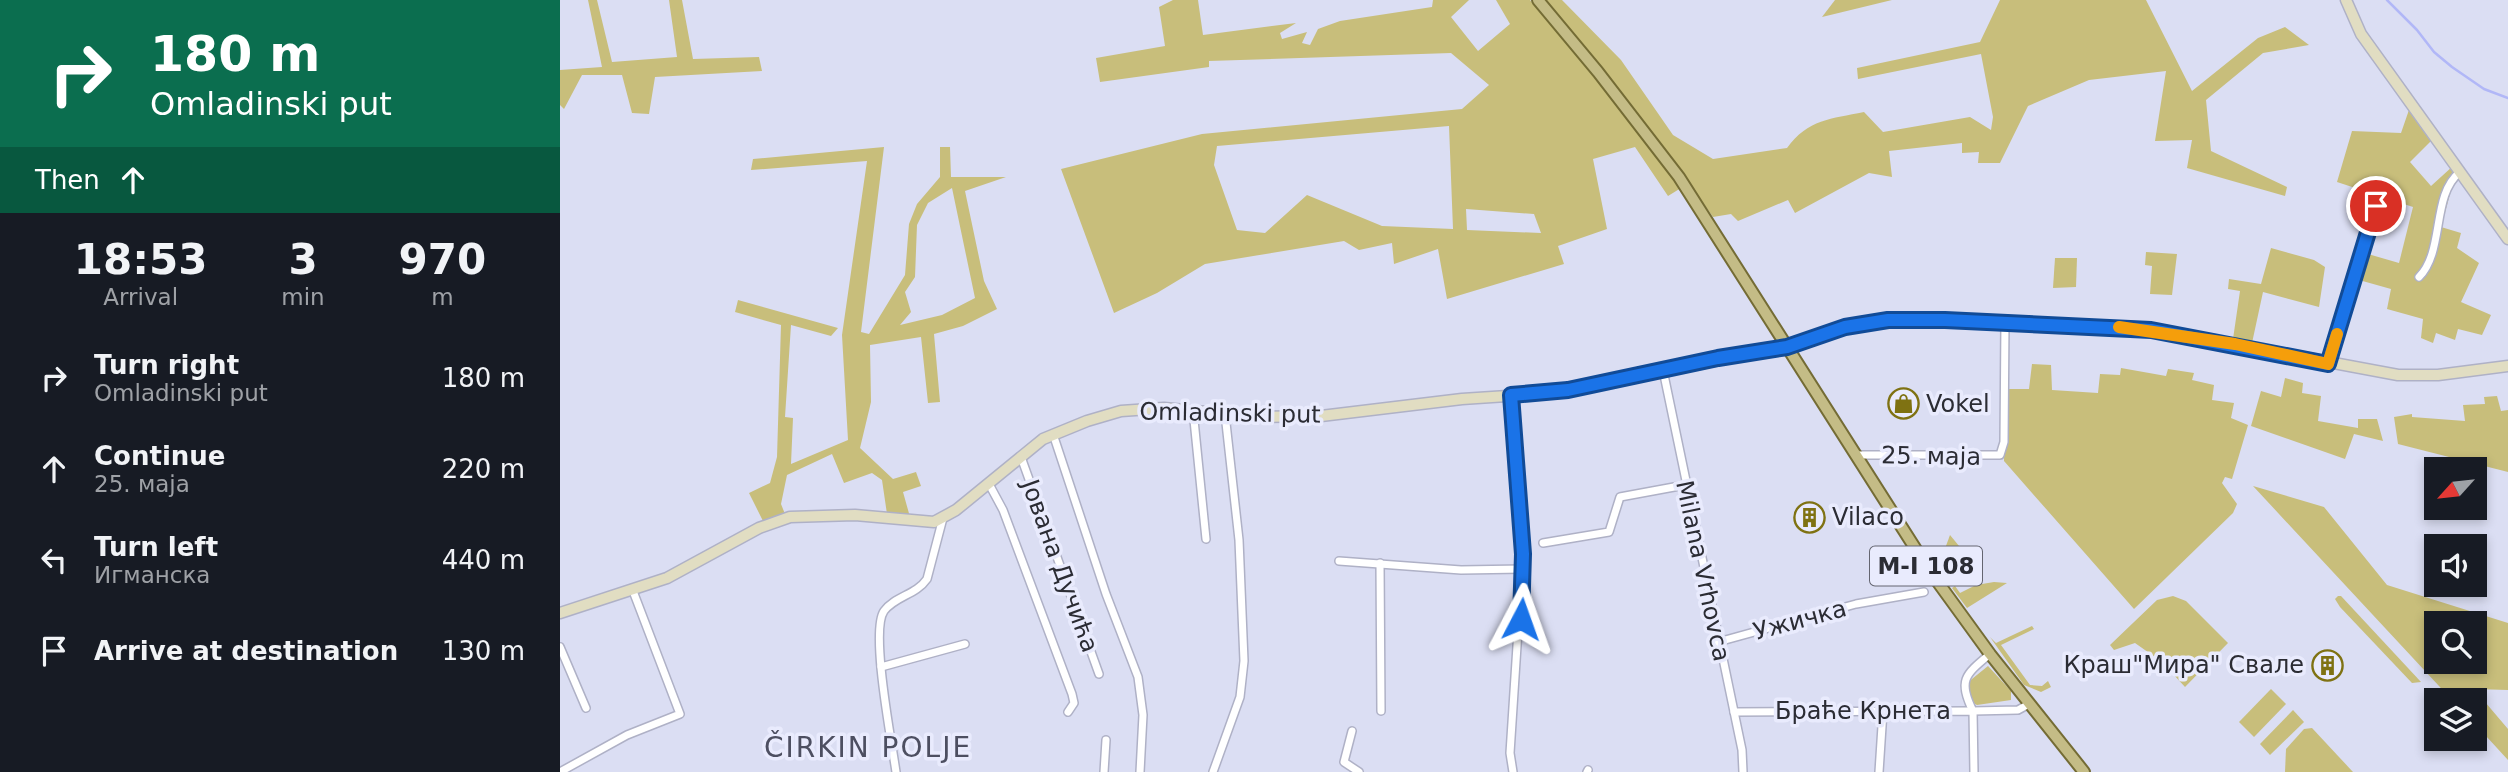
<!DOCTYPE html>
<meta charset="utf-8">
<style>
:root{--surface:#171b24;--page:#20242c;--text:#f1f3f6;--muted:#9ea1a6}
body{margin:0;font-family:"DejaVu Sans",sans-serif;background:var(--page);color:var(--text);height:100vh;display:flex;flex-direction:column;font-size:26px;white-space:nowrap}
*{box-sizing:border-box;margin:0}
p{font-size:23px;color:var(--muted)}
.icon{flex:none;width:38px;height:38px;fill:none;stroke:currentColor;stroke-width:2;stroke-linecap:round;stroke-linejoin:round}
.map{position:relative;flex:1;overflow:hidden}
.side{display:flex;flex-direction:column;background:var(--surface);width:560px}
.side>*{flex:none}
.hud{background:#0b6e4f;color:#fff;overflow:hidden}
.needle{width:46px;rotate:243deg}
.buttons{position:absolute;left:1864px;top:457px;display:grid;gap:14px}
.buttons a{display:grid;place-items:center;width:63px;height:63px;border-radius:0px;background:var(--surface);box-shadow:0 4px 10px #0003;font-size:35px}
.pin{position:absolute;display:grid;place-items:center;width:60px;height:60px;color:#fff;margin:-30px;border:4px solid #fff;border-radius:50%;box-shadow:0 2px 7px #0007}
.me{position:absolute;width:77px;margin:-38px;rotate:4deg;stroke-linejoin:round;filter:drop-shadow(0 0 5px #0008)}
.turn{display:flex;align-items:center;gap:24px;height:147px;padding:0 35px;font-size:32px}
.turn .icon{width:91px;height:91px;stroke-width:2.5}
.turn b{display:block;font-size:49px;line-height:60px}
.then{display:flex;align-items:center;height:66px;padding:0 35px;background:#0003;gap:14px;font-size:26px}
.eta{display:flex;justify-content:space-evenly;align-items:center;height:119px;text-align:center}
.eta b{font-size:42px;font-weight:700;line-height:49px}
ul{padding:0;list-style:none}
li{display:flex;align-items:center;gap:21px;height:91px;padding:0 35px}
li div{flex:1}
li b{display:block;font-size:26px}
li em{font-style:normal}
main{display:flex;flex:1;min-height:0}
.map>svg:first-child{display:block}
</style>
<main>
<section class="side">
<div class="hud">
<div class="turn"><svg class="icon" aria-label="right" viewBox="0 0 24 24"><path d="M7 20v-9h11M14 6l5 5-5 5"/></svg><div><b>180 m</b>Omladinski put</div></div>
<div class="then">Then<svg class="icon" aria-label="ahead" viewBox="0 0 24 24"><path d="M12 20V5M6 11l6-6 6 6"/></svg></div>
</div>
<div class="eta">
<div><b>18:53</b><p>Arrival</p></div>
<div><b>3</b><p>min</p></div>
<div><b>970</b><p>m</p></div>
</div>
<ul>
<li><svg class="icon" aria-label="right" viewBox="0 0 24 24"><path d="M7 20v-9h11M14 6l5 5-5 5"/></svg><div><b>Turn right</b><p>Omladinski put</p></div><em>180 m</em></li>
<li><svg class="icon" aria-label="ahead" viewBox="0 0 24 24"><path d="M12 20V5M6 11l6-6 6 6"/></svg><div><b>Continue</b><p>25. маја</p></div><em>220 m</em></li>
<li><svg class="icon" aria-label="left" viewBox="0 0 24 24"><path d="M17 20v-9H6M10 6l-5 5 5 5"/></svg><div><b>Turn left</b><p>Игманска</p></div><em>440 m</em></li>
<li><svg class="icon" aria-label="arrive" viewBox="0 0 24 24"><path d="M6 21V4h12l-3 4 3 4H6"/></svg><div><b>Arrive at destination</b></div><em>130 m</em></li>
</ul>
</section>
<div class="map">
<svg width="1948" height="772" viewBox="0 0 1948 772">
<rect width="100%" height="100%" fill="#dbdef3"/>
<g fill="#c8be7b" fill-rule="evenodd">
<polygon points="28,0 37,0 52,62 117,57 109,0 122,0 133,59 199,57 202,71 95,77 89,114 72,113 62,75 22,75 4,109 0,105 0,70 42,67"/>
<path d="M 613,0 L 638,0 L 643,35 L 736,23 L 720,33 L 722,39 L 747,32 L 742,43 L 750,45 L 758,29 L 780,21 L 872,7 L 873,0 L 909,0 L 891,17 L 918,51 L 950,24 L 936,0 L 970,0 L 1036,77 L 1121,188 L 1108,196 L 1075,147 L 1033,159 L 1047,229 L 998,246 L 1004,264 L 887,299 L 878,249 L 834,264 L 832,243 L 799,250 L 784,241 L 645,264 L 597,293 L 554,313 L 501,169 L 642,134 L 902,109 L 929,85 L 891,53 L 649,61 L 649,67 L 540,82 L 536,58 L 605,46 L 599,7 ZM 889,126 L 893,229 L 822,226 L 747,195 L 705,233 L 677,230 L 654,165 L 657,146 ZM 906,209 L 974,214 L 981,233 L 907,230 Z"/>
<path d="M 984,0 L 1002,0 L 1061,60 L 1113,135 L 1153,159 L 1227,148 C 1248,119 1271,119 1304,112 L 1323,132 L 1410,117 L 1431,130 L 1433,117 L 1421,54 L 1298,79 L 1297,68 L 1420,42 L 1440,0 L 1586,0 L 1632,91 L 1698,38 L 1725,27 L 1749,45 L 1703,53 L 1646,100 L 1651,151 L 1727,187 L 1725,196 L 1627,168 L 1632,140 L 1595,141 L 1606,71 L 1529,80 L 1468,106 L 1440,163 L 1418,163 L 1419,152 L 1402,153 L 1402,143 L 1329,151 L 1332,177 L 1309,173 L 1235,213 L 1228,200 L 1178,221 L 1171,214 L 1153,217 L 1110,156 Z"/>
<polygon points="1275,0 1332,0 1262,17"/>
<polygon points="1850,107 1872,140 1850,162 1871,186 1893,166 1899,175 1893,183 1881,227 1901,233 1897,248 1919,263 1901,302 1931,315 1922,335 1898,329 1895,340 1876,333 1873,343 1861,338 1863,319 1827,309 1831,289 1799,280 1808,254 1839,263 1853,207 1777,182 1792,131 1841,133"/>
<path d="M 324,147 L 301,332 L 309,334 L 345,275 L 349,224 L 357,204 L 380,177 L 380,147 L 390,147 L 391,177 L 446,177 L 405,191 L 424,281 L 437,309 L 403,326 L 374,334 L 380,402 L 368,403 L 361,337 L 310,345 L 311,402 L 300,448 L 333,479 L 356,472 L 361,486 L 343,492 L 350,517 L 327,514 L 322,480 L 312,473 L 284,483 L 272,454 L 227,475 L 221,504 L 225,514 L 204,523 L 189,493 L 210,483 L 217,457 L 221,325 L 175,312 L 178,300 L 278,328 L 271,336 L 231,325 L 225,417 L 233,418 L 231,464 L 288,440 L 282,335 L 307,161 L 191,170 L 193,159 ZM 392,188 L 415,298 L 382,315 L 340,325 L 351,312 L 345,292 L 355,277 L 357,225 L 368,203 Z"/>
<polygon points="1711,248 1754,260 1765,267 1759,307 1703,292 1692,343 1673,339 1680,291 1668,289 1669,279 1701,284"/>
<polygon points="1586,252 1617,254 1612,295 1590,294 1592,266 1585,265"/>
<polygon points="1495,258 1517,258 1516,287 1493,288"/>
<polygon points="1472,364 1491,365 1492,390 1538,393 1540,374 1560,375 1561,368 1606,376 1608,369 1634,373 1632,380 1654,385 1652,400 1674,403 1671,418 1688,425 1672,479 1665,477 1662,483 1677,504 1673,513 1574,609 1444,461 1445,389 1469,389"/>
<polygon points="1725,378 1743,383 1742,393 1761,396 1758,421 1798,428 1798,419 1817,419 1823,441 1794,434 1785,459 1691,426 1701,391 1721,397"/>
<polygon points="1937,396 1941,411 1948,410 1948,472 1838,444 1834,417 1852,414 1852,417 1905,421 1903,405 1925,404 1924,397"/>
<path d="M 1693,486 L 1764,507 L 1827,585 L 1948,623 L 1948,690 L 1914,689 L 1948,729 L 1948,760 L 1915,724 L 1914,700 L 1892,700 ZM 1876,623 L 1914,623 L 1914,662 L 1876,662 Z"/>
<polygon points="1390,535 1413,563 1388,581 1379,565"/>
<polygon points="1434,582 1447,583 1407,608 1392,588 1395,586 1400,593 1416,585"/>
<polygon points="1613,596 1626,601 1668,643 1625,687 1602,662 1575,643 1554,650 1550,645 1597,600"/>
<polygon points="1778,596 1781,596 1861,682 1852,683 1780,607 1775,599"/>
<polygon points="1472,626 1474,629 1441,645 1470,685 1482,686 1488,681 1491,687 1481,692 1464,685 1430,637 1436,643"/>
<polygon points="1428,666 1451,691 1451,700 1417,705 1411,702 1407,683"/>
<polygon points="1711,689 1726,704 1694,737 1679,722"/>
<polygon points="1733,710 1744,722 1710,755 1700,744"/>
<polygon points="1752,728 1793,772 1725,772 1726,749 1744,729"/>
</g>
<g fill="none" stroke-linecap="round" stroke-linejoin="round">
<polyline stroke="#b1b7f7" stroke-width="2.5" points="1827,0 1857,30 1874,52 1892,67 1924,89 1948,98"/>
<defs>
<g id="street">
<path d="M 1859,277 C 1885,251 1871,195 1900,172"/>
<polyline points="1768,364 1816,207"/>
<polyline points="1103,370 1182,750 1183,772"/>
<polyline points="951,395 963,554 950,753 953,772"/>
<polyline points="633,410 646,539"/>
<polyline points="493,434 546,594 578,677 583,715 580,772"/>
<polyline points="1295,455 1440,455 1444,442 1445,322"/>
<polyline points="461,457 539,674"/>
<polyline points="429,484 443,510 512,694 514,703 508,712"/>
<polyline points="983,543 1049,532 1060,497 1125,485"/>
<polyline points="779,561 901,570 963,569"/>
<polyline points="820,563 821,711"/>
<polyline points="1158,642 1296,604 1364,592"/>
<polyline points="0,647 26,708"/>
<path d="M 1430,654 C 1406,674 1397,680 1413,711 L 1458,710 L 1469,704"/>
<polyline points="321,667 405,644"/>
<polyline points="1174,712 1413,711 1414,772"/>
<polyline points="792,731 784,762 799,772"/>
<polyline points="0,772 67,735 120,714 73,591"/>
<path d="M 336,772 C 332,743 310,631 324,611 C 335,596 356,595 367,579 L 383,518"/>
<polyline points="544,772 546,740"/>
<polyline points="653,772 680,697 684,661 679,540 665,414"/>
<polyline points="1027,772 1028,770"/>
<polyline points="1319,772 1323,711"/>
</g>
<g id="secondary">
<polyline points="1786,0 1801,34 1948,239"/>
<polyline points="0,613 107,578 199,528 230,517 295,515 374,522 396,510 483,439 527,421 561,411 604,408 699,417 761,416 902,399 979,394 1227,347 1285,327 1328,320 1385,319 1591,329 1838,375 1878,375 1948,366"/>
</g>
<polyline id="primary" points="978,0 1038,72 1119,177 1369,570 1430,654 1524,772"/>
</defs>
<use href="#street" stroke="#afb1c6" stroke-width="10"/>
<use href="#secondary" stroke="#afb1c6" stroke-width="13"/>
<use href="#primary" stroke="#746c35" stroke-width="14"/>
<use href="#street" stroke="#fff" stroke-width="7"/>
<use href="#secondary" stroke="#e1ddc2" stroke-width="10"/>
<use href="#primary" stroke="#c4bc86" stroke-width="10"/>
</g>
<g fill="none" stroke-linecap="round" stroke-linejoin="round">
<defs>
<polyline id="route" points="961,619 963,554 951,395 1008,390 1158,358 1227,347 1285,327 1328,320 1385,320 1591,330 1768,364 1816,206"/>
</defs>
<use href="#route" stroke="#114b97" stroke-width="18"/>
<use href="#route" stroke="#1a73e8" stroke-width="12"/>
<polyline stroke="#f59e0b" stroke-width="12" points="1559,327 1675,344 1768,364 1777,334"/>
</g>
<defs>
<symbol id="shop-ring" viewBox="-11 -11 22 22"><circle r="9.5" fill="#e9ebfd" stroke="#7f7212" stroke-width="1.5"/><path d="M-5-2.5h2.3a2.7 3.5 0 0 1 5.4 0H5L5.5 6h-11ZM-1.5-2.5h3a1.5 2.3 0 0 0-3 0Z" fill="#7f7212"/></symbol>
<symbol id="building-ring" viewBox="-11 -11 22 22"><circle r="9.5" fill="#e9ebfd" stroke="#7f7212" stroke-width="1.5"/><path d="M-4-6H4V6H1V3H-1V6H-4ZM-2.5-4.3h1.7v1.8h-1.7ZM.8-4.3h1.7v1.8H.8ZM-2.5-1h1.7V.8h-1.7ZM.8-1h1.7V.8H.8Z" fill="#7f7212"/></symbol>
</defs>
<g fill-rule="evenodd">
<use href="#shop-ring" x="1326" y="386" width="35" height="35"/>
<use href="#building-ring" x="1232" y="500" width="35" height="35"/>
<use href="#building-ring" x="1750" y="648" width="35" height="35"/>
</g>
<g text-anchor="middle" stroke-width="7" stroke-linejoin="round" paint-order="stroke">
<rect fill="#e9ebfd" stroke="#646570" stroke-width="2" x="1310" y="546.5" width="112" height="39" rx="5"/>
<g font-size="23" font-weight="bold" fill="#2b2c34">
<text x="1366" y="574">M-I 108</text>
</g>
<g font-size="24" fill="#2b2c34" stroke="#e9ebfd" text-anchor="start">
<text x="1366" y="412">Vokel</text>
<text x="1272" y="525">Vilaco</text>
<text x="1744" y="673" text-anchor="end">Краш"Мира" Свале</text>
</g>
<g font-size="24" fill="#2b2c34" stroke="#e9ebfd">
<text transform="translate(670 413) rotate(1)" y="8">Omladinski put</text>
<text transform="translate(1371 456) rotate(1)" y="8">25. маја</text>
<text transform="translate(500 566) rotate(70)" y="8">Јована Дучића</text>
<text transform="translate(1143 571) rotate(78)" y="8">Milana Vrhovca</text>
<text transform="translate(1240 620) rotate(-15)" y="8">Ужичка</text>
<text x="1303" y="719">Браће Крнета</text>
</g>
<g font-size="28" letter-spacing="2" fill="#4d4f61" stroke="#e9ebfd">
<text x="308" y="757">ČIRKIN POLJE</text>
</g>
</g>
</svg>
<div class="buttons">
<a><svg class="needle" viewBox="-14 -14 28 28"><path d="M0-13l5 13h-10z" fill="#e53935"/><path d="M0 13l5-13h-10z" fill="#9ea1a6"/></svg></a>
<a><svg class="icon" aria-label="sound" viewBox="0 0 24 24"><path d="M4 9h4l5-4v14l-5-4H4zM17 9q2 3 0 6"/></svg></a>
<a><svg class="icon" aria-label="search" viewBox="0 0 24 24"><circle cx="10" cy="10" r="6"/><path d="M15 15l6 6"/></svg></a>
<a><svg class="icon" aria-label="layers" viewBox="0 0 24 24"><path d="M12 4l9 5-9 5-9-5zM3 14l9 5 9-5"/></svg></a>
</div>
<div class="pin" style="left:1816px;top:206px;background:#d93025"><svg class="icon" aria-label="arrive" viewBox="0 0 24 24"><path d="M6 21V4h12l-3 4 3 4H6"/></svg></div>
<svg class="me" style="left:961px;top:619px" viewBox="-20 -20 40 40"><path d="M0-17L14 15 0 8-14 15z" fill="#1a73e8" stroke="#fff" stroke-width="4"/></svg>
</div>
</main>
